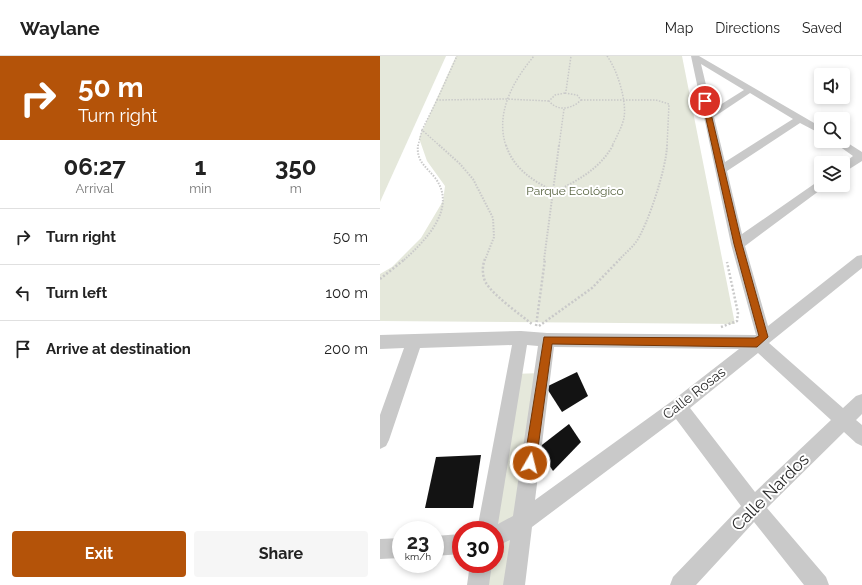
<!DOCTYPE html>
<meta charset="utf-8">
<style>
:root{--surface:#fff;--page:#f6f6f6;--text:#222;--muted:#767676;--line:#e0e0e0;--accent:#b45309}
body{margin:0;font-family:Raleway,sans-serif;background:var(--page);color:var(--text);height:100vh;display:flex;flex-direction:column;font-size:15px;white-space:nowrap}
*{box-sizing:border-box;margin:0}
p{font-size:13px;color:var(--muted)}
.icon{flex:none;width:22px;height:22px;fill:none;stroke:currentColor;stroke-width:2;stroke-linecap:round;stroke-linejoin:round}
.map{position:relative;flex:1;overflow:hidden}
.details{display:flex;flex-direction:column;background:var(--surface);width:380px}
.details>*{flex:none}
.guide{background:#b45309;color:#fff;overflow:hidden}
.controls{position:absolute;left:434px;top:12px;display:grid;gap:8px}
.controls a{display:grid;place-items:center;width:36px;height:36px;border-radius:4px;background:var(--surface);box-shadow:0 2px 6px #0003;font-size:20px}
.speed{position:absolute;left:12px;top:465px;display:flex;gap:8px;font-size:20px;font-weight:700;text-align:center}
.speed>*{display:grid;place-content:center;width:52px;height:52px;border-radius:50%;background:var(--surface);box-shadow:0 2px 6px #0003;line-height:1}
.speed small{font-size:10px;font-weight:400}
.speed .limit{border:6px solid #d22;background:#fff;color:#111}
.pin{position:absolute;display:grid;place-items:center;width:34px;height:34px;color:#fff;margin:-17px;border:2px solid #fff;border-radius:50%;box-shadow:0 1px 4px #0007}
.me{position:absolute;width:44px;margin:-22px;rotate:8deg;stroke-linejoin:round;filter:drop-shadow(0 0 3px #0008)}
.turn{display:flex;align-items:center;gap:14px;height:84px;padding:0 12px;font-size:18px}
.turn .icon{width:52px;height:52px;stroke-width:2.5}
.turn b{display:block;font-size:28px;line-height:34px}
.eta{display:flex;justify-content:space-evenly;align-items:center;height:68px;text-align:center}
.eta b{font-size:24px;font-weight:700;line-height:28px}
.action{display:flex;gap:8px;margin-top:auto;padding:8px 12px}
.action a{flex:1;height:46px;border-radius:4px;background:var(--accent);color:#fff;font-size:16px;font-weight:700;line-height:46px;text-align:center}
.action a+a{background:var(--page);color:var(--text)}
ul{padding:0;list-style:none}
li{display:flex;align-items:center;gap:12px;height:56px;padding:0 12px;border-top:1px solid var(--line)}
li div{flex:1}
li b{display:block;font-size:15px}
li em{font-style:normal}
header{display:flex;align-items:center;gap:24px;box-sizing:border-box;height:56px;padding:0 20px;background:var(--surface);border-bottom:1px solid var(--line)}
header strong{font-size:19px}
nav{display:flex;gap:22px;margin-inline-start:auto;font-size:14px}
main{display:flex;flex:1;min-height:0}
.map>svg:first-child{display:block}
</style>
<header>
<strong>Waylane</strong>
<nav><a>Map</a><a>Directions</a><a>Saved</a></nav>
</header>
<main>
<section class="details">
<div class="guide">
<div class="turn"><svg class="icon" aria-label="right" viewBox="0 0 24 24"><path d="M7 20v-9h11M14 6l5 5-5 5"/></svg><div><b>50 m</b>Turn right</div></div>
</div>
<div class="eta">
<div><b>06:27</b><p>Arrival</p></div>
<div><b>1</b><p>min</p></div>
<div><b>350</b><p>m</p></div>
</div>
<ul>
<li><svg class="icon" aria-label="right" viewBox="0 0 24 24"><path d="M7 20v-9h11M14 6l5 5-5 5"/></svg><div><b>Turn right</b></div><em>50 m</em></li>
<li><svg class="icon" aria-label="left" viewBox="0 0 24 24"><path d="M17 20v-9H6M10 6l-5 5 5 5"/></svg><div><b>Turn left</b></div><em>100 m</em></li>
<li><svg class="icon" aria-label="arrive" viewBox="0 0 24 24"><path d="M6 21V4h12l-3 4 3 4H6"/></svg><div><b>Arrive at destination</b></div><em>200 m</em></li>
</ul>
<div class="action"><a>Exit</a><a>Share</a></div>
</section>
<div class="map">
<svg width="482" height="529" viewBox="0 0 482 529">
<rect width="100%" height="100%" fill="#fff"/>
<g fill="#e5e8db">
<polygon points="0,0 66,0 0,146"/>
<polygon points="76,0 302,0 355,268 0,265 0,218 12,211 41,182 63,145 65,130 47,105 39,82"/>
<polygon points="162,317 134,529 98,529 101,508 115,508 115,474 133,318"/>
</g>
<g fill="#131313">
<polygon points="197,316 208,340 182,356 166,331"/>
<polygon points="189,368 201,386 173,415 158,392"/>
<polygon points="101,399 93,452 45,452 56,401"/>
</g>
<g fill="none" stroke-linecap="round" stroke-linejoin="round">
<g stroke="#c9c9c9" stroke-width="1.5" stroke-dasharray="1.5 1.5" stroke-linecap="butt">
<path d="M 227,0 C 237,13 247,45 244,62 C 242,71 236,82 232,90"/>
<polyline points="186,35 191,0"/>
<path d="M 185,37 L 197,39 L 201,44 C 192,53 178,56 169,45 L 175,39 Z"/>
<polyline points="57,44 77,0"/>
<polyline points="201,44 276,44 289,48 287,90"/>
<polyline points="38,90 42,74"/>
<polyline points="60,90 42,74 57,44 126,43 169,45"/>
<path d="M 126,90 C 115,57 133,25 154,0"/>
<polyline points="179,90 184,53"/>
</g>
<g stroke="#c9c9c9" stroke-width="2" stroke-dasharray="1.5 1.5" stroke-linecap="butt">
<polyline points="59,89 80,108 93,123 113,162 114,181 105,204"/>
<path d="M 126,89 C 134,114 154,125 175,136 C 198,124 220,113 233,89"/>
<path d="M 24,204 C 45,185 77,153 56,123 C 47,111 36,106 38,89"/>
<polyline points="164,204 179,89"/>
<path d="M 239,204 C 244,198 251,193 256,186 C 268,169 287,110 287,89"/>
</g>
<g stroke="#c9c9c9" stroke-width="2.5" stroke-dasharray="2 2" stroke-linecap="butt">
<path d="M 105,203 C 102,210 102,220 106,227 C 114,240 141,259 153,269"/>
<polyline points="0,223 25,203"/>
<polyline points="156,270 165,203"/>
<polyline points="159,270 212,232 240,203"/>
<polyline points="341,271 357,265 358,257 347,206"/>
</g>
<g fill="#c9c9c9" fill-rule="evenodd">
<path d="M 311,0 L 319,0 L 441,71 L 441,78 L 420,67 L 347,115 L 362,178 L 437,126 L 441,125 L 441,129 L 447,129 L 365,190 L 388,270 L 477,200 L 482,199 L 482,212 L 389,287 L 463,352 L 476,340 L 482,338 L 482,358 L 476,364 L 482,369 L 482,390 L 476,387 L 464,376 L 387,452 L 446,521 L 449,529 L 424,529 L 374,466 L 316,529 L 290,529 L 293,521 L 361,450 L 296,363 L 152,471 L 145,529 L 123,529 L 130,484 L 115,491 L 115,474 L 97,474 L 132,289 L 40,292 L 9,384 L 6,390 L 0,393 L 0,359 L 24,292 L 0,293 L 0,279 L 141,275 L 167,277 L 376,279 L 351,188 ZM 321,8 L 364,34 L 332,54 ZM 370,37 L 413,63 L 345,106 L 334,61 ZM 147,289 L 158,290 L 133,460 L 118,468 ZM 174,291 L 359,293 L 292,345 L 155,444 ZM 378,297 L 451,364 L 375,436 L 310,352 Z"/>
<polygon points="463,84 482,96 482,105 463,117 463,108 473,100 452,85"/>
<polygon points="81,478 81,498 55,500 55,480"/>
<polygon points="21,482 21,502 0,503 0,483"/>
<polygon points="90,508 112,508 109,529 87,529"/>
</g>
</g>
<polygon fill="#b45309" stroke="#753606" points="325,44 328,45 362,188 388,281 377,291 172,288 156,407 154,411 150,412 146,411 144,407 164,281 375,282 379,280 354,188 322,45"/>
<g text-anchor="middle" stroke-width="4" stroke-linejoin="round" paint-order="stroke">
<g font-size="12" fill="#56623f" stroke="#fff">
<text x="195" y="139">Parque Ecológico</text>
</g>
<g font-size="14" fill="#2c2c2c" stroke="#fff">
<text transform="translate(314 337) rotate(-38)" y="5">Calle Rosas</text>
</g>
<g font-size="17" fill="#2c2c2c" stroke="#fff">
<text transform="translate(390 436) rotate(-45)" y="6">Calle Nardos</text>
</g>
</g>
</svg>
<div class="controls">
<a><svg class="icon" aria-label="sound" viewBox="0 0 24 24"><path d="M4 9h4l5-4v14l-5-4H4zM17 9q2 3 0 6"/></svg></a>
<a><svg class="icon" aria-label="search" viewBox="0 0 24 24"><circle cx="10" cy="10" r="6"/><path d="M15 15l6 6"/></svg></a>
<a><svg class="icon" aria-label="layers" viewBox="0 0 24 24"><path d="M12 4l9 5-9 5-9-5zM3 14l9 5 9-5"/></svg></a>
</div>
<div class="speed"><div>23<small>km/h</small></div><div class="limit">30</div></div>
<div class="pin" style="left:325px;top:45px;background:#d93025"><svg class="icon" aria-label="arrive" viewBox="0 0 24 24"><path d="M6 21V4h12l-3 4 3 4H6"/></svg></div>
<svg class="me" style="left:150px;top:407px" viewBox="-20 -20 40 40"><circle r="17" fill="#b45309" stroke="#fff" stroke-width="3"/><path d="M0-11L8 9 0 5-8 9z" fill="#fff"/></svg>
</div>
</main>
